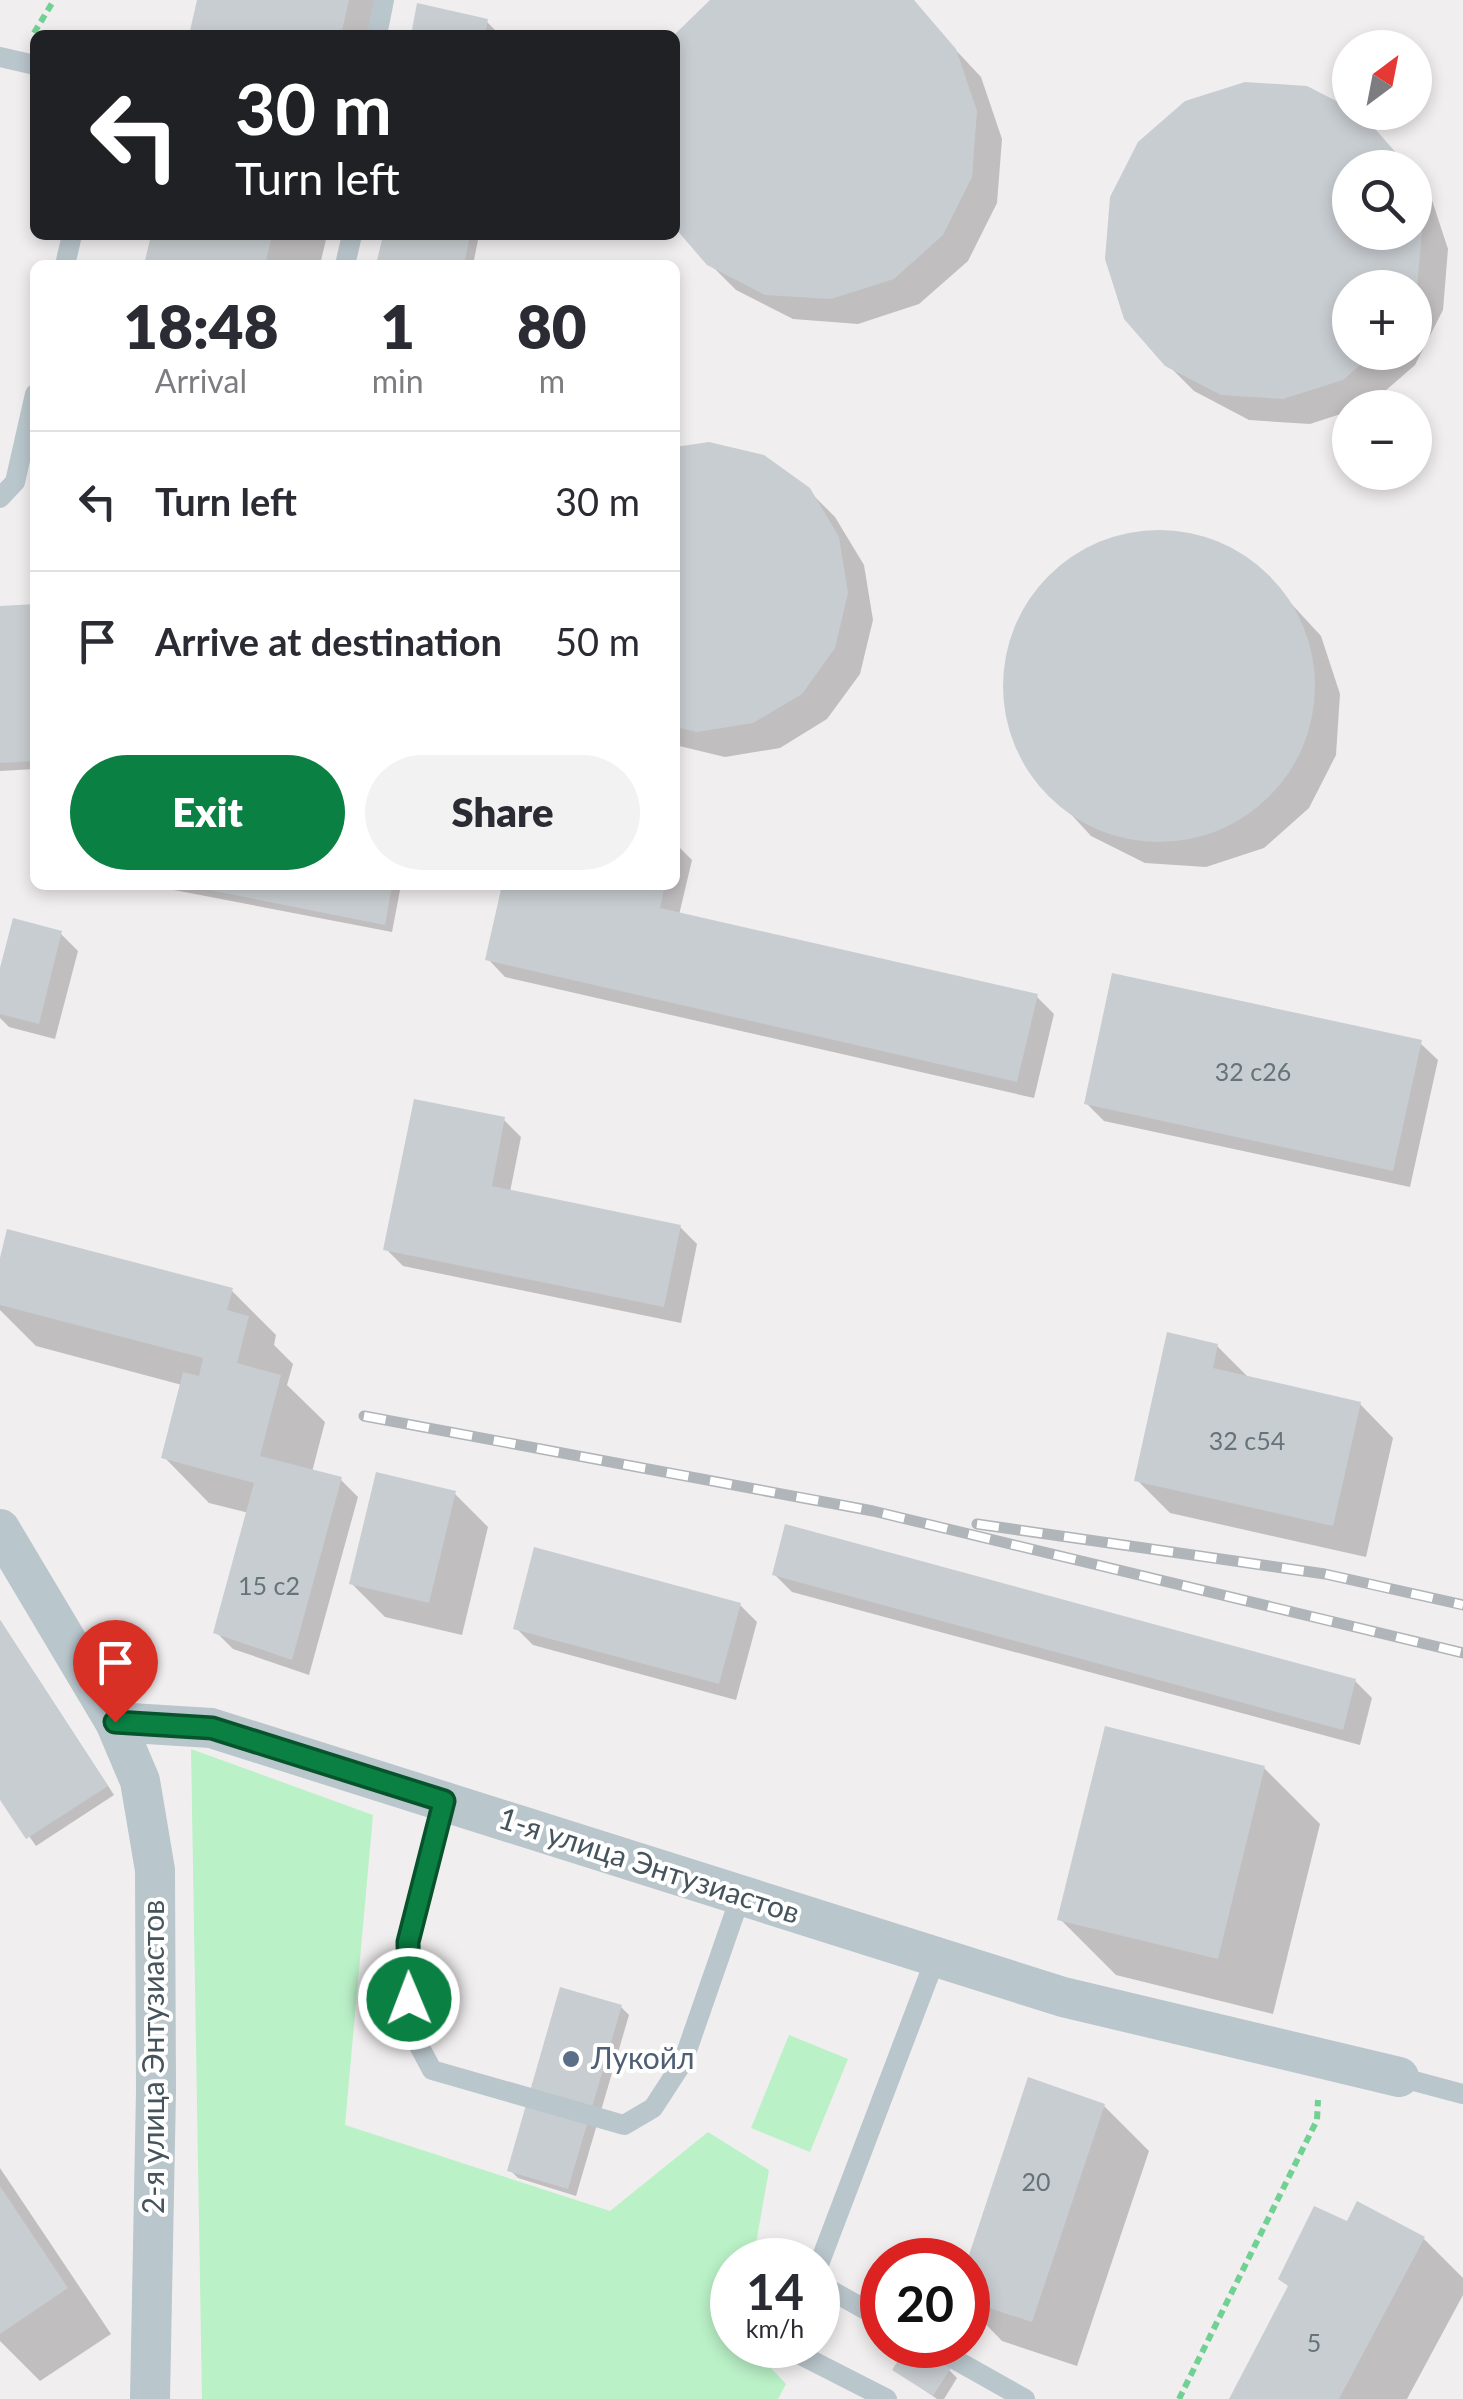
<!DOCTYPE html>
<meta charset="utf-8">
<style>
:root{--surface:#fff;--page:#f2f2f3;--text:#2b2b33;--muted:#7c7c81;--line:#e1e1e2;--accent:#0b8043}
body{margin:0;font-family:Lato,sans-serif;background:var(--page);color:var(--text);height:100vh;display:flex;flex-direction:column;font-size:38px;white-space:nowrap}
*{box-sizing:border-box;margin:0}
p{font-size:32px;color:var(--muted)}
.icon{flex:none;width:55px;height:55px;fill:none;stroke:currentColor;stroke-width:2;stroke-linecap:round;stroke-linejoin:round}
.map{position:relative;flex:1;overflow:hidden}
.sheet{position:absolute;left:30px;top:260px;width:650px;height:630px;display:flex;flex-direction:column;background:var(--surface);border-radius:15px;box-shadow:0 5px 15px #0003}
.sheet>*{flex:none}
.guide{position:absolute;left:30px;top:30px;width:650px;height:210px;border-radius:15px;box-shadow:0 5px 15px #0003;background:#202124;color:#fff;overflow:hidden}
.needle{width:65px;rotate:32deg}
.fabs{position:absolute;left:1332px;top:30px;display:grid;gap:20px}
.fabs a{display:grid;place-items:center;width:100px;height:100px;border-radius:50%;background:var(--surface);box-shadow:0 5px 15px #0003;font-size:50px}
.speed{position:absolute;left:710px;top:2238px;display:flex;gap:20px;font-size:50px;font-weight:700;text-align:center}
.speed>*{display:grid;place-content:center;width:130px;height:130px;border-radius:50%;background:var(--surface);box-shadow:0 5px 15px #0003;line-height:1}
.speed small{font-size:25px;font-weight:400}
.speed .limit{border:15px solid #d22;background:#fff;color:#111}
.pin{position:absolute;display:grid;place-items:center;width:85px;height:85px;color:#fff;margin:-102px -42px;border-radius:50% 50% 50% 0;rotate:-45deg;box-shadow:0 0 10px #0007}
.pin .icon{rotate:45deg}
.me{position:absolute;width:110px;margin:-55px;rotate:359deg;stroke-linejoin:round;filter:drop-shadow(0 0 8px #0008)}
.turn{display:flex;align-items:center;gap:35px;height:210px;padding:0 40px;font-size:45px}
.turn .icon{width:130px;height:130px;stroke-width:2.5}
.turn b{display:block;font-size:70px;line-height:85px}
.eta{display:flex;justify-content:space-evenly;align-items:center;height:170px;text-align:center}
.eta b{font-size:60px;font-weight:800;line-height:70px}
.action{display:flex;gap:20px;margin-top:auto;padding:20px 40px}
.action a{flex:1;height:115px;border-radius:60px;background:var(--accent);color:#fff;font-size:40px;font-weight:800;line-height:115px;text-align:center}
.action a+a{background:var(--page);color:var(--text)}
ul{padding:0;list-style:none}
li{display:flex;align-items:center;gap:30px;height:140px;padding:0 40px;border-top:2px solid var(--line)}
li div{flex:1}
li b{display:block;font-size:38px}
li em{font-style:normal}
.map>svg:first-child{display:block}
</style>
<div class="map">
<svg width="1463" height="2399" viewBox="0 0 1463 2399">
<rect width="100%" height="100%" fill="#f1eeef"/>
<g fill="#baf1c7">
<polygon points="191,1749 373,1815 345,2125 610,2211 708,2132 769,2170 753,2260 732,2260 732,2345 749,2345 786,2384 778,2399 202,2399"/>
<polygon points="789,2035 848,2059 810,2152 751,2128"/>
</g>
<g fill="#0003" fill-rule="evenodd">
<polygon points="199,0 380,0 372,35 192,35"/>
<polygon points="714,0 909,0 981,77 1002,139 997,203 968,261 919,304 858,324 793,319 736,290 709,263"/>
<polygon points="487,22 495,30 494,35 413,35"/>
<path d="M 1350,111 L 1362,117 L 1409,168 L 1350,168 L 1350,232 L 1415,232 L 1415,175 L 1429,191 L 1448,249 L 1443,310 L 1415,365 L 1369,405 L 1350,408 L 1350,411 L 1310,424 L 1249,420 L 1194,391 L 1167,364 ZM 1350,288 L 1415,288 L 1415,352 L 1350,352 Z"/>
<polygon points="153,235 327,235 320,265 146,265"/>
<polygon points="386,235 479,235 473,265 379,265"/>
<polygon points="675,450 808,490 835,517 864,565 873,620 860,674 827,719 780,748 725,757 675,745"/>
<polygon points="1139,532 1200,536 1254,563 1321,636 1340,694 1336,755 1309,808 1264,848 1206,867 1145,863 1091,836 1024,763 1005,705 1009,645 1036,591 1082,551"/>
<polygon points="35,607 35,769 0,771 0,609"/>
<polygon points="675,843 692,860 679,915 1036,996 1054,1014 1034,1098 505,977 488,959 505,885 675,885"/>
<polygon points="148,885 401,885 392,932"/>
<polygon points="61,934 78,951 55,1039 9,1027 0,1018 0,978"/>
<polygon points="1420,1043 1438,1060 1410,1187 1104,1121 1086,1103"/>
<polygon points="504,1120 521,1137 510,1192 680,1227 697,1244 681,1323 403,1266 386,1249"/>
<polygon points="0,1268 231,1290 276,1335 274,1345 293,1364 287,1385 325,1422 312,1472 341,1480 358,1497 309,1675 233,1649 216,1632 249,1513 209,1503 164,1457 182,1385 36,1346 0,1310"/>
<polygon points="1217,1346 1250,1379 1360,1404 1393,1438 1366,1557 1170,1513 1137,1480"/>
<polygon points="455,1494 488,1527 462,1635 385,1617 352,1584"/>
<polygon points="775,1575 1355,1681 1372,1698 1360,1745 792,1592"/>
<polygon points="740,1605 757,1622 736,1700 533,1645 516,1628"/>
<polygon points="0,1620 114,1795 36,1846 0,1795"/>
<polygon points="1264,1768 1320,1824 1273,2014 1116,1975 1060,1919"/>
<polygon points="621,2007 629,2015 576,2196 518,2178 510,2170"/>
<polygon points="1030,2080 1104,2106 1149,2151 1077,2366 1002,2341 968,2306 968,2266"/>
<polygon points="0,2168 111,2334 40,2381 0,2341"/>
<polygon points="1348,2224 1424,2239 1463,2278 1463,2295 1407,2399 1232,2399 1290,2288"/>
<polygon points="896,2370 949,2370 957,2378 944,2399 937,2399"/>
</g>
<g fill="#c8cdd1">
<polygon points="197,0 349,0 341,35 189,35"/>
<polygon points="710,0 914,0 956,49 977,111 972,177 943,235 894,279 831,299 765,295 707,265 675,228 674,35"/>
<polygon points="417,3 488,19 485,35 411,35"/>
<polygon points="1245,82 1307,86 1350,108 1350,112 1363,115 1404,162 1405,168 1350,168 1350,232 1415,232 1416,199 1423,222 1417,288 1350,288 1350,352 1375,352 1343,380 1283,399 1221,395 1165,366 1124,319 1105,259 1110,197 1138,142 1185,101"/>
<polygon points="151,235 272,235 265,265 144,265"/>
<polygon points="383,235 470,235 464,265 376,265"/>
<polygon points="709,442 764,455 810,488 839,537 848,593 835,648 802,694 753,723 697,732 675,727 675,447"/>
<circle cx="1159" cy="686" r="156"/>
<polygon points="35,604 35,706 30,706 34,761 0,763 0,606"/>
<polygon points="184,885 392,885 385,925"/>
<polygon points="502,885 665,885 660,908 1038,994 1017,1082 485,960"/>
<polygon points="13,918 62,931 39,1024 0,1014 0,968"/>
<polygon points="1112,973 1422,1040 1393,1171 1084,1104"/>
<polygon points="414,1099 505,1117 492,1186 681,1225 664,1307 383,1250"/>
<polygon points="7,1229 233,1288 227,1310 249,1316 237,1363 281,1375 260,1456 342,1477 292,1660 213,1633 254,1483 161,1458 183,1372 199,1376 203,1358 0,1305 0,1258"/>
<polygon points="1167,1332 1218,1344 1213,1368 1361,1402 1333,1526 1134,1481"/>
<polygon points="376,1472 456,1491 429,1603 349,1584"/>
<polygon points="785,1524 1356,1679 1343,1730 772,1575"/>
<polygon points="534,1547 741,1603 719,1684 513,1629"/>
<polygon points="0,1620 108,1786 26,1839 0,1800"/>
<polygon points="1105,1726 1265,1766 1218,1959 1057,1920"/>
<polygon points="560,1987 622,2005 568,2189 507,2171"/>
<polygon points="1028,2077 1105,2104 1032,2322 968,2301 968,2258"/>
<polygon points="0,2186 68,2288 0,2334"/>
<polygon points="1357,2201 1425,2237 1339,2399 1229,2399 1288,2286 1278,2279 1314,2206 1347,2221"/>
<polygon points="908,2345 914,2345 951,2368 933,2396 892,2370"/>
</g>
<g fill="none" stroke-linecap="round" stroke-linejoin="round">
<g stroke="#71d193" stroke-width="6" stroke-dasharray="8 5" stroke-linecap="butt">
<polyline points="34,33 54,0"/>
<polyline points="1179,2399 1317,2120 1318,2100"/>
</g>
<g stroke="#b9c6cc" stroke-width="20">
<polyline points="377,35 384,0"/>
<polyline points="0,57 35,65"/>
<polyline points="65,265 72,235"/>
<polyline points="345,265 352,235"/>
<polyline points="0,498 15,482 35,394"/>
<polyline points="444,1801 407,1942 409,2027 432,2070 624,2125 653,2108 683,2062 741,1895"/>
<polyline points="1399,2077 1463,2094"/>
<polyline points="818,2267 936,1957"/>
<polyline points="818,2283 882,2319"/>
<polyline points="929,2345 1025,2399"/>
<polyline points="793,2351 887,2399"/>
</g>
<g stroke="#b9c6cc" stroke-width="40">
<polyline points="0,1529 115,1722 211,1728 1063,1997 1399,2077"/>
<polyline points="115,1722 140,1781 155,1870 156,2091 150,2399"/>
</g>
<defs>
<g id="rail">
<polyline points="364,1416 873,1511 1463,1653"/>
<polyline points="977,1524 1325,1574 1463,1605"/>
</g>
</defs>
<use href="#rail" stroke="#b0b5b9" stroke-width="11"/>
<use href="#rail" stroke="#fff" stroke-width="8" stroke-dasharray="22" stroke-linecap="butt"/>
</g>
<g fill="none" stroke-linecap="round" stroke-linejoin="round">
<defs>
<polyline id="route" points="115,1722 212,1728 444,1801 408,1942 409,1999"/>
</defs>
<use href="#route" stroke="#07532c" stroke-width="25"/>
<use href="#route" stroke="#0b8043" stroke-width="18"/>
</g>
<circle fill="#5c6f8a" stroke="#fff" stroke-width="4" cx="571" cy="2059" r="10"/>
<g text-anchor="middle" stroke-width="8" stroke-linejoin="round" paint-order="stroke">
<g font-size="25" fill="#66737a">
<text x="1253" y="1081">32 с26</text>
<text x="1247" y="1450">32 с54</text>
<text x="269" y="1595">15 с2</text>
<text x="1036" y="2191">20</text>
<text x="1314" y="2352">5</text>
</g>
<g font-size="30" fill="#46555d" stroke="#fff">
<text transform="translate(649 1866) rotate(18)" y="10">1-я улица Энтузиастов</text>
<text transform="translate(154 2057) rotate(-90)" y="10">2-я улица Энтузиастов</text>
</g>
<g font-size="30" fill="#4e5e75" stroke="#fff" text-anchor="start">
<text x="591" y="2069">Лукойл</text>
</g>
</g>
</svg>
<div class="fabs">
<a><svg class="needle" viewBox="-14 -14 28 28"><path d="M0-13l5 13h-10z" fill="#e53935"/><path d="M0 13l5-13h-10z" fill="#7c7c81"/></svg></a>
<a><svg class="icon" aria-label="search" viewBox="0 0 24 24"><circle cx="10" cy="10" r="6"/><path d="M15 15l6 6"/></svg></a>
<a>+</a>
<a>−</a>
</div>
<div class="speed"><div>14<small>km/h</small></div><div class="limit">20</div></div>
<div class="pin" style="left:115px;top:1722px;background:#d93025"><svg class="icon" aria-label="arrive" viewBox="0 0 24 24"><path d="M6 21V4h12l-3 4 3 4H6"/></svg></div>
<svg class="me" style="left:409px;top:1999px" viewBox="-20 -20 40 40"><circle r="17" fill="#0b8043" stroke="#fff" stroke-width="3"/><path d="M0-11L8 9 0 5-8 9z" fill="#fff"/></svg>
<div class="guide">
<div class="turn"><svg class="icon" aria-label="left" viewBox="0 0 24 24"><path d="M17 20v-9H6M10 6l-5 5 5 5"/></svg><div><b>30 m</b>Turn left</div></div>
</div>
<section class="sheet">
<div class="eta">
<div><b>18:48</b><p>Arrival</p></div>
<div><b>1</b><p>min</p></div>
<div><b>80</b><p>m</p></div>
</div>
<ul>
<li><svg class="icon" aria-label="left" viewBox="0 0 24 24"><path d="M17 20v-9H6M10 6l-5 5 5 5"/></svg><div><b>Turn left</b></div><em>30 m</em></li>
<li><svg class="icon" aria-label="arrive" viewBox="0 0 24 24"><path d="M6 21V4h12l-3 4 3 4H6"/></svg><div><b>Arrive at destination</b></div><em>50 m</em></li>
</ul>
<div class="action"><a>Exit</a><a>Share</a></div>
</section>
</div>
